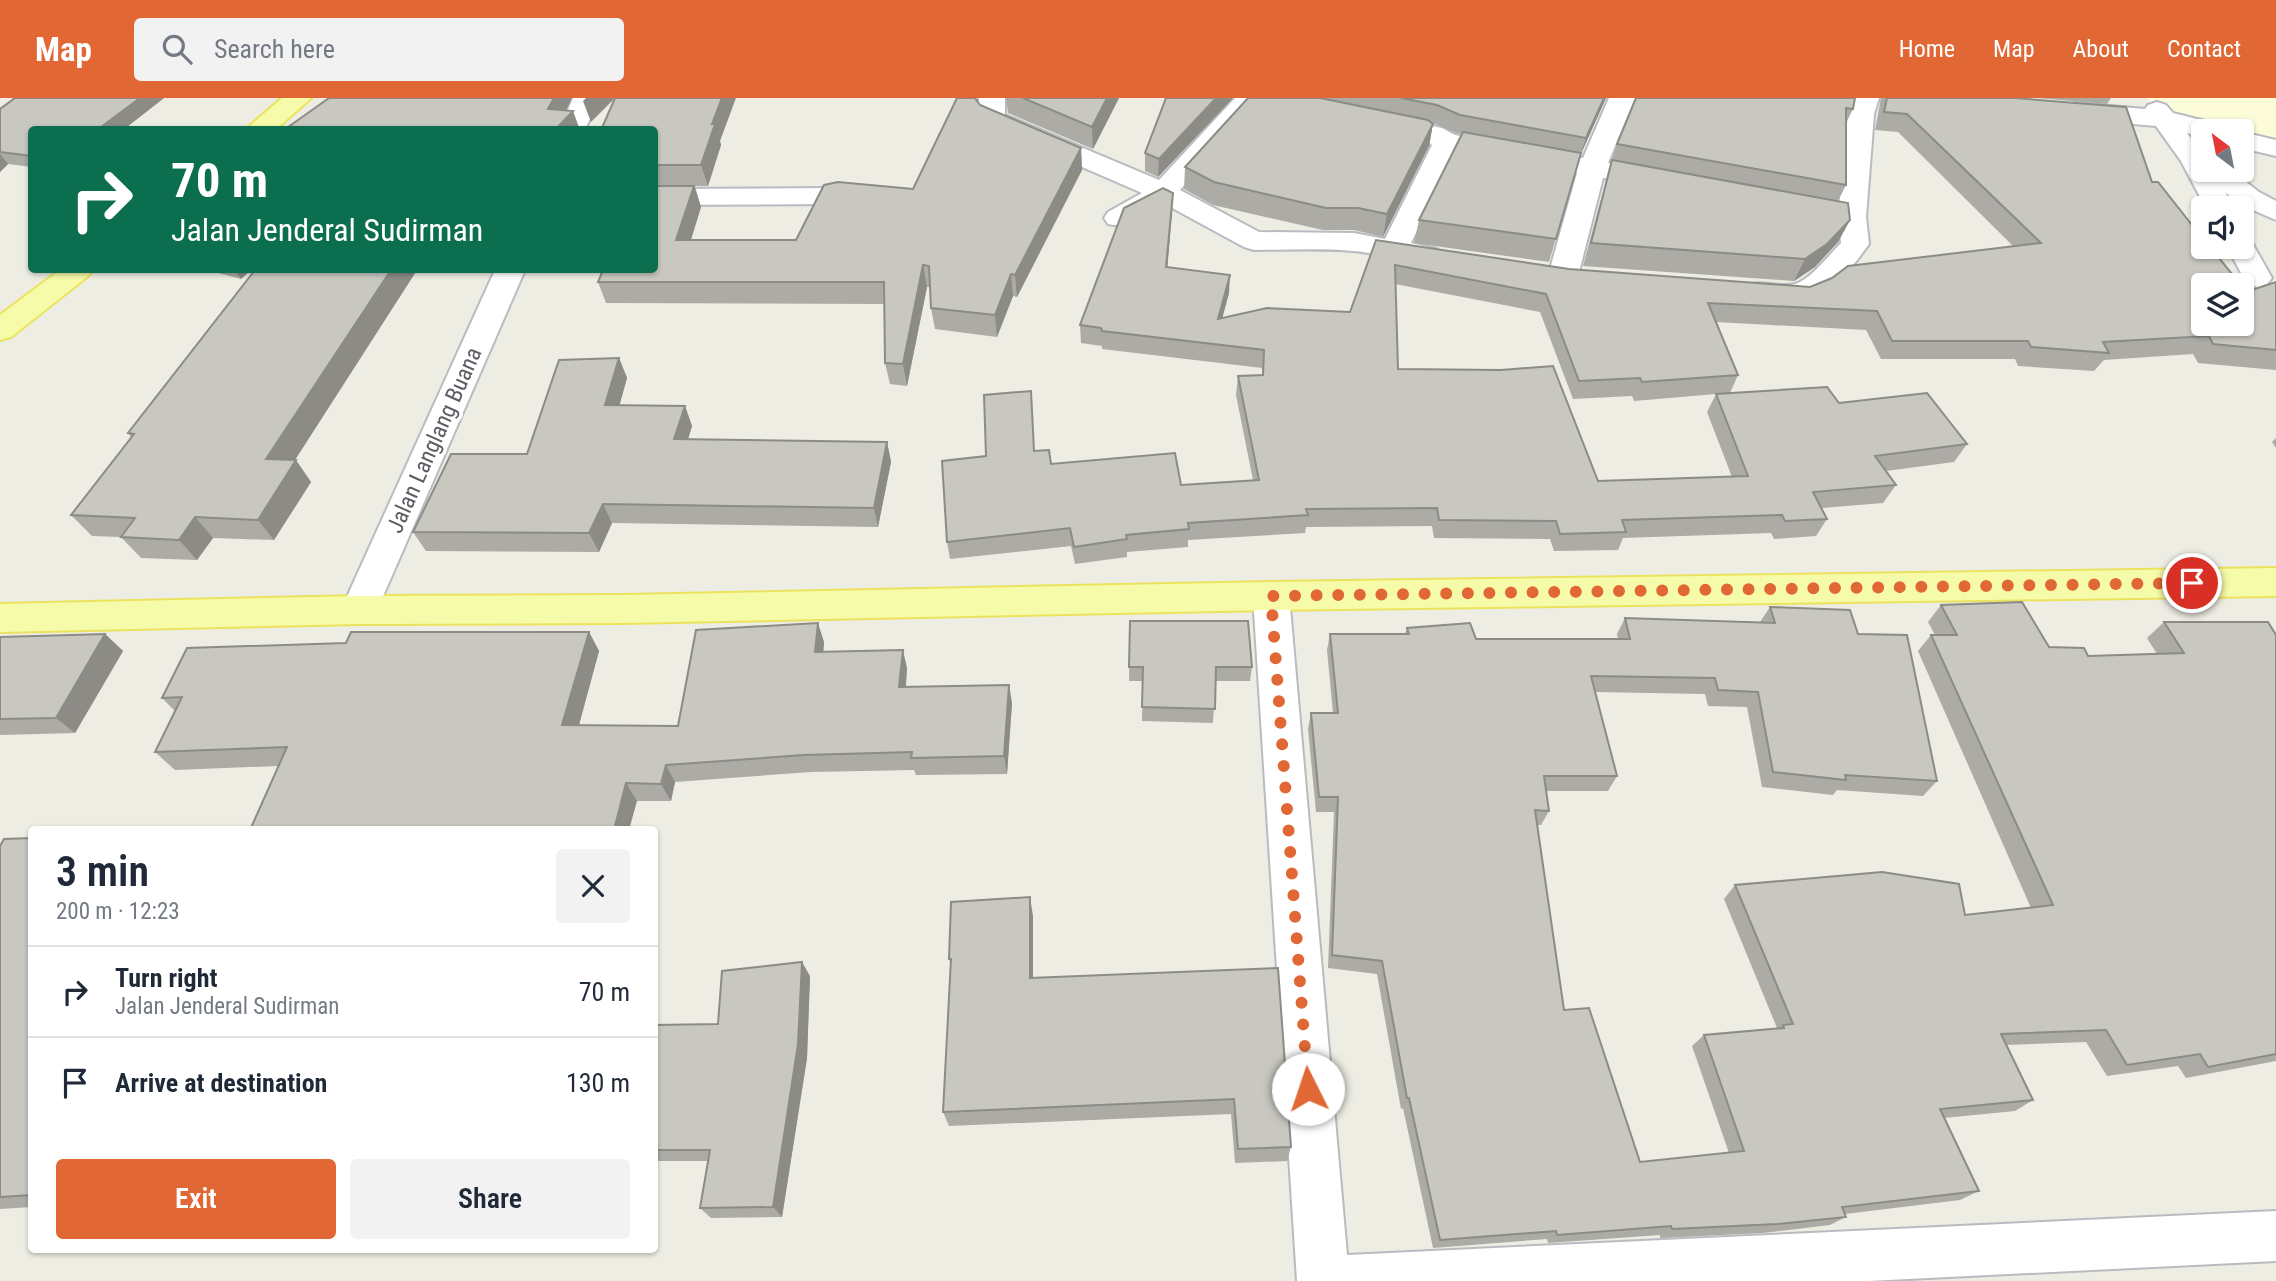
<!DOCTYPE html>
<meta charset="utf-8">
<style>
:root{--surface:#fff;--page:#f2f2f3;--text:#1f2937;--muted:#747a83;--line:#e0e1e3;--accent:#e16834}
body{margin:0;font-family:"Roboto Condensed",sans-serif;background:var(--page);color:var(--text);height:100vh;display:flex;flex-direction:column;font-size:26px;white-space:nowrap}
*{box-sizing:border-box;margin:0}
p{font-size:23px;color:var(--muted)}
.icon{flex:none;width:38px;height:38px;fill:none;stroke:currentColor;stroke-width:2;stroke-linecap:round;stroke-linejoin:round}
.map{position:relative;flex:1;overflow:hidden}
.sheet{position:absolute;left:28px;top:728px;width:630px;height:427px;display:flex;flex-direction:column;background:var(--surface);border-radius:7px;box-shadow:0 2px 5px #0004}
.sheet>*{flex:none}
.hud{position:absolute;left:28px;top:28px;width:630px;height:147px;border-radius:7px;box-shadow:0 2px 5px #0004;background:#0b6e4f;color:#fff;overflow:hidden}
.needle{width:46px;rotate:328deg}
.tools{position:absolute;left:2191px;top:21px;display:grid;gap:14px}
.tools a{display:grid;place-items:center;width:63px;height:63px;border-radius:7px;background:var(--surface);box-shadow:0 2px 5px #0004;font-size:35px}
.pin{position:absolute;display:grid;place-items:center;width:60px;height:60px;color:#fff;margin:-30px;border:4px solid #fff;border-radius:50%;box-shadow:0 2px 7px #0007}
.me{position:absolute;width:77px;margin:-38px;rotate:356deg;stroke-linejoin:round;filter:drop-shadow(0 0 5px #0008)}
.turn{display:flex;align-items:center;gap:24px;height:147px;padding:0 28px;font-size:32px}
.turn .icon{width:91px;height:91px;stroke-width:2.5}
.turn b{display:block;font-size:49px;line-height:60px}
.round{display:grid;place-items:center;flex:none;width:74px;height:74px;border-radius:7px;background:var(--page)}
.headline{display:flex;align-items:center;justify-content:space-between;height:119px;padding:0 28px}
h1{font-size:42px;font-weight:600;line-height:52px}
.action{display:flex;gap:14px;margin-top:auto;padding:14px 28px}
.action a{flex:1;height:80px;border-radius:7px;background:var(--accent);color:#fff;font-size:28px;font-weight:600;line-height:80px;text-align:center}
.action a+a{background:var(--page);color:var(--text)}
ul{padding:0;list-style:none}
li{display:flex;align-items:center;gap:21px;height:91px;padding:0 28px;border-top:2px solid var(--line)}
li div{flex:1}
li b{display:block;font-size:26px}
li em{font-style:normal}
header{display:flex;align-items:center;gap:42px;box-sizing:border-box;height:98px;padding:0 35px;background:var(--accent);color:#fff}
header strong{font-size:33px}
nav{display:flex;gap:38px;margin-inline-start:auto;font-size:24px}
.search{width:490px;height:63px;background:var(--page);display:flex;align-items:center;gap:18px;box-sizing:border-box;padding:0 24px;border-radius:7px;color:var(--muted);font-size:26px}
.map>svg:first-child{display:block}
</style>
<header>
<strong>Map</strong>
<div class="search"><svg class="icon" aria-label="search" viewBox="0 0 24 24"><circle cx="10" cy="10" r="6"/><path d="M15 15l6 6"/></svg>Search here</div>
<nav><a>Home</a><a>Map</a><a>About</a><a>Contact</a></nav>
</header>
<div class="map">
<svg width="2276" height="1183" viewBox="0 0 2276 1183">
<rect width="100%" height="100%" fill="#edede3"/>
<polygon fill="#fcfcd9" points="2147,0 2276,0 2276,46 2242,38 2242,33 2219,33 2164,21"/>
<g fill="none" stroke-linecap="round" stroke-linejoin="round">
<defs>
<g id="minor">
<polygon points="573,0 599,0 585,32 559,32"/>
<path d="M 979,0 L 1005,0 L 1005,17 L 1159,82 L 1235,0 L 1262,0 L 1180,92 L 1259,134 L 1354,135 L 1385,141 L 1432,47 L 1425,42 L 1371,31 L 1367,25 L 1371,19 L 1380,17 L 1442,30 L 1455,37 L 1583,60 L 1609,0 L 1635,0 L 1608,65 L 1670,76 L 1674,82 L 1670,88 L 1660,90 L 1603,80 L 1578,178 L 1573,184 L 1563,187 L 1553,184 L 1548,178 L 1577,75 L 1456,53 L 1411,145 L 1437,151 L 1441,157 L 1437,163 C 1409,170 1380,154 1352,153 C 1320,150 1287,152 1254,152 L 1244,149 L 1163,105 C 1146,115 1129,131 1108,126 L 1104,120 L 1108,114 L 1142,95 L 983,26 L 979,21 Z"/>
<path d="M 1853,0 L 1879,0 L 1874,16 L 1866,119 L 1869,146 C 1855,166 1833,193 1810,203 C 1795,210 1767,204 1751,200 L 1746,193 L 1751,186 C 1765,183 1782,190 1795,186 C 1810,182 1830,156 1841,145 L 1839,124 L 1819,120 L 1815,114 L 1819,108 L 1829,106 L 1839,108 L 1848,16 Z"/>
<polygon points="2157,4 2166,7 2173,15 2221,27 2225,33 2203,33 2203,39 2187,35 2203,56 2203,72 2231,72 2259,94 2276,103 2276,122 2239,106 2225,94 2234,110 2206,110 2181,63 2156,28 2075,21 2066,18 2062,13 2066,8 2075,5 2145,11 2148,7"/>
<polygon points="2242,34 2276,42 2276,58 2242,50"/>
<polygon points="831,90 841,92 845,98 841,104 831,106 654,107 654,91"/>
<polygon points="2242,141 2251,143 2272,180 2267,186 2257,189 2247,186 2227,149 2242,149"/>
<polygon points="495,172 525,172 377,512 372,522 359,526 346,522 341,512"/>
<polygon points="1271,484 1284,488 1289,498 1347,1157 2276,1113 2276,1163 1868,1183 1297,1183 1253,498 1258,488"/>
</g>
<g id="major">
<polygon points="282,0 311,0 275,32 245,32"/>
<polygon points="60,172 93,172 88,178 11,239 0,242 0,217"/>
<polygon points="2276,470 2276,498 1271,512 623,525 359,526 0,534 0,506 359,498 623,497 1271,484"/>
</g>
</defs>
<use href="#minor" stroke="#babbc1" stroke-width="4"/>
<use href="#major" stroke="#ebe35e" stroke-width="4"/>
<use href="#minor" fill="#fff" fill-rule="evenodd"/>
<use href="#major" fill="#f6fba9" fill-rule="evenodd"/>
</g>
<g fill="#acaba5" fill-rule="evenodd">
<polygon points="15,0 164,0 123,32 32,32 32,69 8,66 0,74 0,11"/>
<polygon points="1006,0 1119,0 1093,51 1008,15"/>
<polygon points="1166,0 1233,0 1158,79 1145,73 1145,55"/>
<polygon points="1248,0 1606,0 1580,58 1549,164 1414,145 1419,122 1461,36 1456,35 1433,25 1429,48 1383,139 1354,132 1323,132 1213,107 1184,91 1185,69"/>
<polygon points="1636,0 1853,11 1846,25 1846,87 1838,103 1850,122 1838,144 1815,169 1794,183 1583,168 1611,64 1617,46"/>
<path d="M 1881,0 L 2015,0 L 2152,84 L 2246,194 L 2276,184 L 2276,272 L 2198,265 L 2193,256 L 2104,262 L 2094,273 L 2018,268 L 2015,261 L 1881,261 L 1866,232 L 1716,224 L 1738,277 L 1730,295 L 1839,305 L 1967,346 L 1954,364 L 1886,373 L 1896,387 L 1883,405 L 1822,410 L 1827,421 L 1816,438 L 1774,441 L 1771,435 L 1623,440 L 1618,452 L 1554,453 L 1550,441 L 1434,440 L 1432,428 L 1306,429 L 1305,435 L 1188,442 L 1188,449 L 1127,454 L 1127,459 L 1075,466 L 1071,448 L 950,461 L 947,444 L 1035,353 L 1051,366 L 1181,387 L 1253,382 L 1236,297 L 1238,278 L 1262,277 L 1262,270 L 1102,251 L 1102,248 L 1081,245 L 1080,227 L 1172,113 L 1167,169 L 1229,195 L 1222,220 L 1350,214 L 1376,142 L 1569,171 L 1810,189 L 2013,148 L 1898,34 L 1875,32 ZM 1395,186 L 1540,214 L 1573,301 L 1632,298 L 1634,303 L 1716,296 L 1707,314 L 1732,379 L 1598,383 L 1398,271 Z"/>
<polygon points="2037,0 2111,0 2107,6"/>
<polygon points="975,2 980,7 1081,50 1082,72 1017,199 1013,198 997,239 935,231 931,210 930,189 927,189 907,288 890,286 885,265 884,206 606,205 598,184 654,172 654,32 720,43 721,47 708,88 695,88 701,109 691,142 796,142 913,91"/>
<polygon points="207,172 417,172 295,362 311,384 274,442 213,440 197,462 141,460 121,439 92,438 71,417 131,339 128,335 253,174 251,172 241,181"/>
<polygon points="619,260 627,280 619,308 685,308 692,328 688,341 887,344 891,364 878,429 612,425 599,454 426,453 413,434 527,356"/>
<polygon points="2276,340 2276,350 2272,344"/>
<polygon points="1941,507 2049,549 2088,558 2157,556 2147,540 2164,524 2276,537 2276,963 2186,980 2178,968 2107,978 2086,944 2006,947 2033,1002 2015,1013 1944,1020 1979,1093 1960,1102 1845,1116 1846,1119 1830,1127 1763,1135 1660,1140 1660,1137 1548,1145 1547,1141 1433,1150 1403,1010 1401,1011 1377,876 1328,870 1334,714 1316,714 1308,631 1311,615 1333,615 1327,552 1330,536 1405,536 1407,530 1476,541 1618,541 1617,536 1625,520 1760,524 1770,509 1858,536 1937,683 1923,698 1837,692 1833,697 1762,689 1747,609 1708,608 1705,596 1595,594 1617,678 1608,693 1546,693 1549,713 1541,727 1537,727 1564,912 1640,1064 1729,1055 1692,948 1704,937 1777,930 1724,801 1735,787 1965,817 2031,810 1918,553 1931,537 1935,537 1928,524"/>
<polygon points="1130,523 1252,569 1250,583 1215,583 1213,625 1142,623 1143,583 1129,583"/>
<polygon points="589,534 599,553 579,627 678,628 824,544 823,554 907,570 906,589 1012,605 1007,676 916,677 914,672 811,674 675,684 671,703 637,703 278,668 175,672 155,654 175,613 162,600 346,545"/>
<polygon points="105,536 123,553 75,635 0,637 0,539"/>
<polygon points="32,740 32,1109 0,1111 0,748"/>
<polygon points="1033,818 1033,880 1278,870 1291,1049 1287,1063 1235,1065 1231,1016 949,1028 943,1014 951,868 949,861"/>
<polygon points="810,878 807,960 782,1119 711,1120 700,1110 708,1063 654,1063 654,927 718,926"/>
</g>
<g fill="#8c8b86">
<polygon points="140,0 164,0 123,32 97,32"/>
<polygon points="554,0 572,0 559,27 573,13 580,32 555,32 548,11"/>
<polygon points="586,0 615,0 591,24 583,3"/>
<polygon points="722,0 736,0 720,43 721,47 708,88 701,67 712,26"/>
<polygon points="1107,0 1119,0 1093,51 1092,29"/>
<polygon points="1216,0 1233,0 1158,79 1159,61"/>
<polygon points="1604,0 1606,0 1580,58 1586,40"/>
<polygon points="1433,26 1429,48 1383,139 1387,116"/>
<polygon points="1081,50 1082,72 1017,199 1015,177"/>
<polygon points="0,56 8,66 0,74"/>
<polygon points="694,88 701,109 684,164 676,142"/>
<polygon points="1173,95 1172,113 1166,187 1166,169"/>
<polygon points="1850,122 1838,144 1815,169 1794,183 1805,161"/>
<polygon points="923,167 927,189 907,288 903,266"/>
<polygon points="235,172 251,172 241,181"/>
<polygon points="391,172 417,172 282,382 266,361"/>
<polygon points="1011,176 1013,198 997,239 995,217"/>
<polygon points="1230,177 1229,195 1217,240 1218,221"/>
<polygon points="619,260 627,280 614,327 605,307"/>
<polygon points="685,308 692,328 682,361 674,341"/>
<polygon points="887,344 891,364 878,429 874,410"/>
<polygon points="296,362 311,384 274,442 258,422"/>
<polygon points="603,406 612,425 599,454 589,435"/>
<polygon points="195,419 213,440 197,462 179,442"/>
<polygon points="818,525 824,544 822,573 815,554"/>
<polygon points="589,534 599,553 574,645 562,627"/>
<polygon points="105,536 123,553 75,635 56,620"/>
<polygon points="903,552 907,570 904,607 899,589"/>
<polygon points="1009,587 1012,605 1007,676 1004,658"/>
<polygon points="666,667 675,684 671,703 661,686"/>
<polygon points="626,685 637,703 629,732 614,732"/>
<polygon points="1030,799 1033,818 1033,898 1030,880"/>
<polygon points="802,864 810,878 807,960 782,1119 773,1109"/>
</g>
<g fill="#c8c7c0" stroke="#8c8b86" stroke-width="2">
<polygon points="15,0 140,0 97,32 32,32 32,58 0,54 0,11"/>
<polygon points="329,0 554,0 548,11 573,13 555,32 284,32"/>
<polygon points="615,0 722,0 712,26 715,26 701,67 654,67 654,32 601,32"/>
<polygon points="957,0 975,0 980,7 1081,50 1015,177 1011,176 995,217 931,210 929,168 923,167 903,266 885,265 884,184 598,184 603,172 654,172 654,88 694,88 676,142 796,142 824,87 838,84 913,91"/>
<polygon points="1023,0 1107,0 1092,29"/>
<polygon points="1166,0 1216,0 1159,61 1145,55"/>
<polygon points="1248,0 1320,0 1428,22 1433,26 1387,116 1358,110 1326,110 1214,84 1185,69"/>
<polygon points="1401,0 1604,0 1586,40 1460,17 1437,7"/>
<polygon points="1636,0 1855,0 1853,11 1846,10 1846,87 1617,46"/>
<polygon points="1887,0 2015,0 2126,9 2152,84 2158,84 2203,141 2203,149 2210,149 2241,187 2203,187 2203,226 2242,226 2242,189 2246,194 2276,184 2276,252 2213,246 2209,238 2103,244 2109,255 2031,249 2028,243 1892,243 1877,213 1708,205 1738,277 1642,284 1640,280 1579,283 1546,196 1395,167 1398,271 1501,272 1553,268 1598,383 1748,378 1716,296 1827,289 1839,305 1927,295 1967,346 1875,358 1896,387 1813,394 1827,421 1785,423 1782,417 1622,422 1626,434 1560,436 1556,423 1439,422 1437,410 1306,411 1308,417 1188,425 1189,431 1126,437 1127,441 1074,449 1070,430 947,444 942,363 986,358 984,297 1031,293 1034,353 1049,352 1051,366 1175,355 1181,387 1259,382 1238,278 1263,277 1264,252 1102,233 1101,230 1080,227 1124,110 1163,90 1173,95 1166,169 1230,177 1218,221 1267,210 1350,214 1376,142 1569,171 1810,189 1832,180 1848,168 2041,145 1907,16 1884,14"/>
<polygon points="1463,34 1581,55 1556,141 1419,122"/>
<polygon points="1612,62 1848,105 1850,122 1827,146 1805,161 1591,145"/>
<polygon points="255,172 391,172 266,361 296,362 258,422 195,419 179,442 121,439 135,420 71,417 134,336 128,335"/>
<polygon points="619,260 605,307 685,308 674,341 887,344 874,410 603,406 589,435 413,434 451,356 527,356 559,262"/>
<polygon points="2022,504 2049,549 2084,550 2088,558 2184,555 2164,524 2268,524 2276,537 2276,956 2208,969 2200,956 2127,967 2106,932 2001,936 2033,1002 1940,1011 1979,1093 1842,1109 1846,1119 1777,1126 1672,1131 1671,1128 1557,1137 1556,1133 1440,1142 1409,1000 1407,1000 1382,863 1332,857 1338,699 1319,699 1311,615 1338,615 1330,536 1409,536 1407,530 1470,525 1476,541 1630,541 1625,520 1775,525 1770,509 1850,512 1858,536 1907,537 1937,683 1845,677 1846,682 1773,674 1758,594 1718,592 1715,580 1591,578 1617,678 1544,678 1549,713 1535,712 1564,912 1589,910 1640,1064 1744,1053 1704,937 1784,930 1783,927 1793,926 1735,787 1882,774 1959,786 1965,817 2053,807 1931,537 1957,537 1941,507"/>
<polygon points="1130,523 1248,523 1252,569 1216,569 1215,611 1142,609 1143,569 1129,569"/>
<polygon points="818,525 815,554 903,552 899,589 1009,587 1004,658 911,660 912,654 804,657 666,667 661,686 626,685 614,732 250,732 287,649 155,654 182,599 162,600 187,550 346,545 351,534 589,534 562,627 678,628 696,532"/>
<polygon points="105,536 56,620 0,621 0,539"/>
<polygon points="32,740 32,1097 0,1099 0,748 4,741"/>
<polygon points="1030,799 1030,880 1278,870 1291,1049 1238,1051 1234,1001 943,1014 951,861 949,861 951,804"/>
<polygon points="802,864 798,946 773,1109 700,1110 710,1052 654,1052 654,927 718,926 722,873"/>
</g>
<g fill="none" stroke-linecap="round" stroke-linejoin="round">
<polyline stroke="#e16834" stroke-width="12" stroke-dasharray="0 21.6" points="1308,991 1271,498 2192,485"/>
</g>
<g text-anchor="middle" stroke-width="7" stroke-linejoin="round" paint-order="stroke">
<g font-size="23" fill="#5b5d63" stroke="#fff">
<text transform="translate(434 342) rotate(-66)" y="8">Jalan Langlang Buana</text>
</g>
</g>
</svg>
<div class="tools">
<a><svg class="needle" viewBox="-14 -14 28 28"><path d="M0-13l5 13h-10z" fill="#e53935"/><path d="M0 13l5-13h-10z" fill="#747a83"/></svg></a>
<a><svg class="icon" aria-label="sound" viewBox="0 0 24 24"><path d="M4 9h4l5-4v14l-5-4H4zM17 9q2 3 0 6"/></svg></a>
<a><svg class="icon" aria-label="layers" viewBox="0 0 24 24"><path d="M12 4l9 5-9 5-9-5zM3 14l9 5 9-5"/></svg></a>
</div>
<div class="pin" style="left:2192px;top:485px;background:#d93025"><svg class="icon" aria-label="arrive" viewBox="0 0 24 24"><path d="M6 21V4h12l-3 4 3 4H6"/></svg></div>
<svg class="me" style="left:1308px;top:991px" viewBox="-20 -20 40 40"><circle r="19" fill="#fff"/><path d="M0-13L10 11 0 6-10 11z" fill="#e16834"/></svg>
<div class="hud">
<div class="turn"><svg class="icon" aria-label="right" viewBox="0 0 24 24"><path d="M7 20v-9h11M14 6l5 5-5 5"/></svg><div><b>70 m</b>Jalan Jenderal Sudirman</div></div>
</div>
<section class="sheet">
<div class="headline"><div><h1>3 min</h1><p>200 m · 12:23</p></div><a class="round"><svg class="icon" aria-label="close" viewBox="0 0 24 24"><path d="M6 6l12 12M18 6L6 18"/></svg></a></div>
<ul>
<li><svg class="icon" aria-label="right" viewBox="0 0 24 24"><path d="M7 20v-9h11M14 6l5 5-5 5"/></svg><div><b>Turn right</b><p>Jalan Jenderal Sudirman</p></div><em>70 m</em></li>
<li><svg class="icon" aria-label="arrive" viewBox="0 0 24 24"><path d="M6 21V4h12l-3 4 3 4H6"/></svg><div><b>Arrive at destination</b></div><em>130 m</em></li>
</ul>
<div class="action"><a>Exit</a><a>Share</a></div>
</section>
</div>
